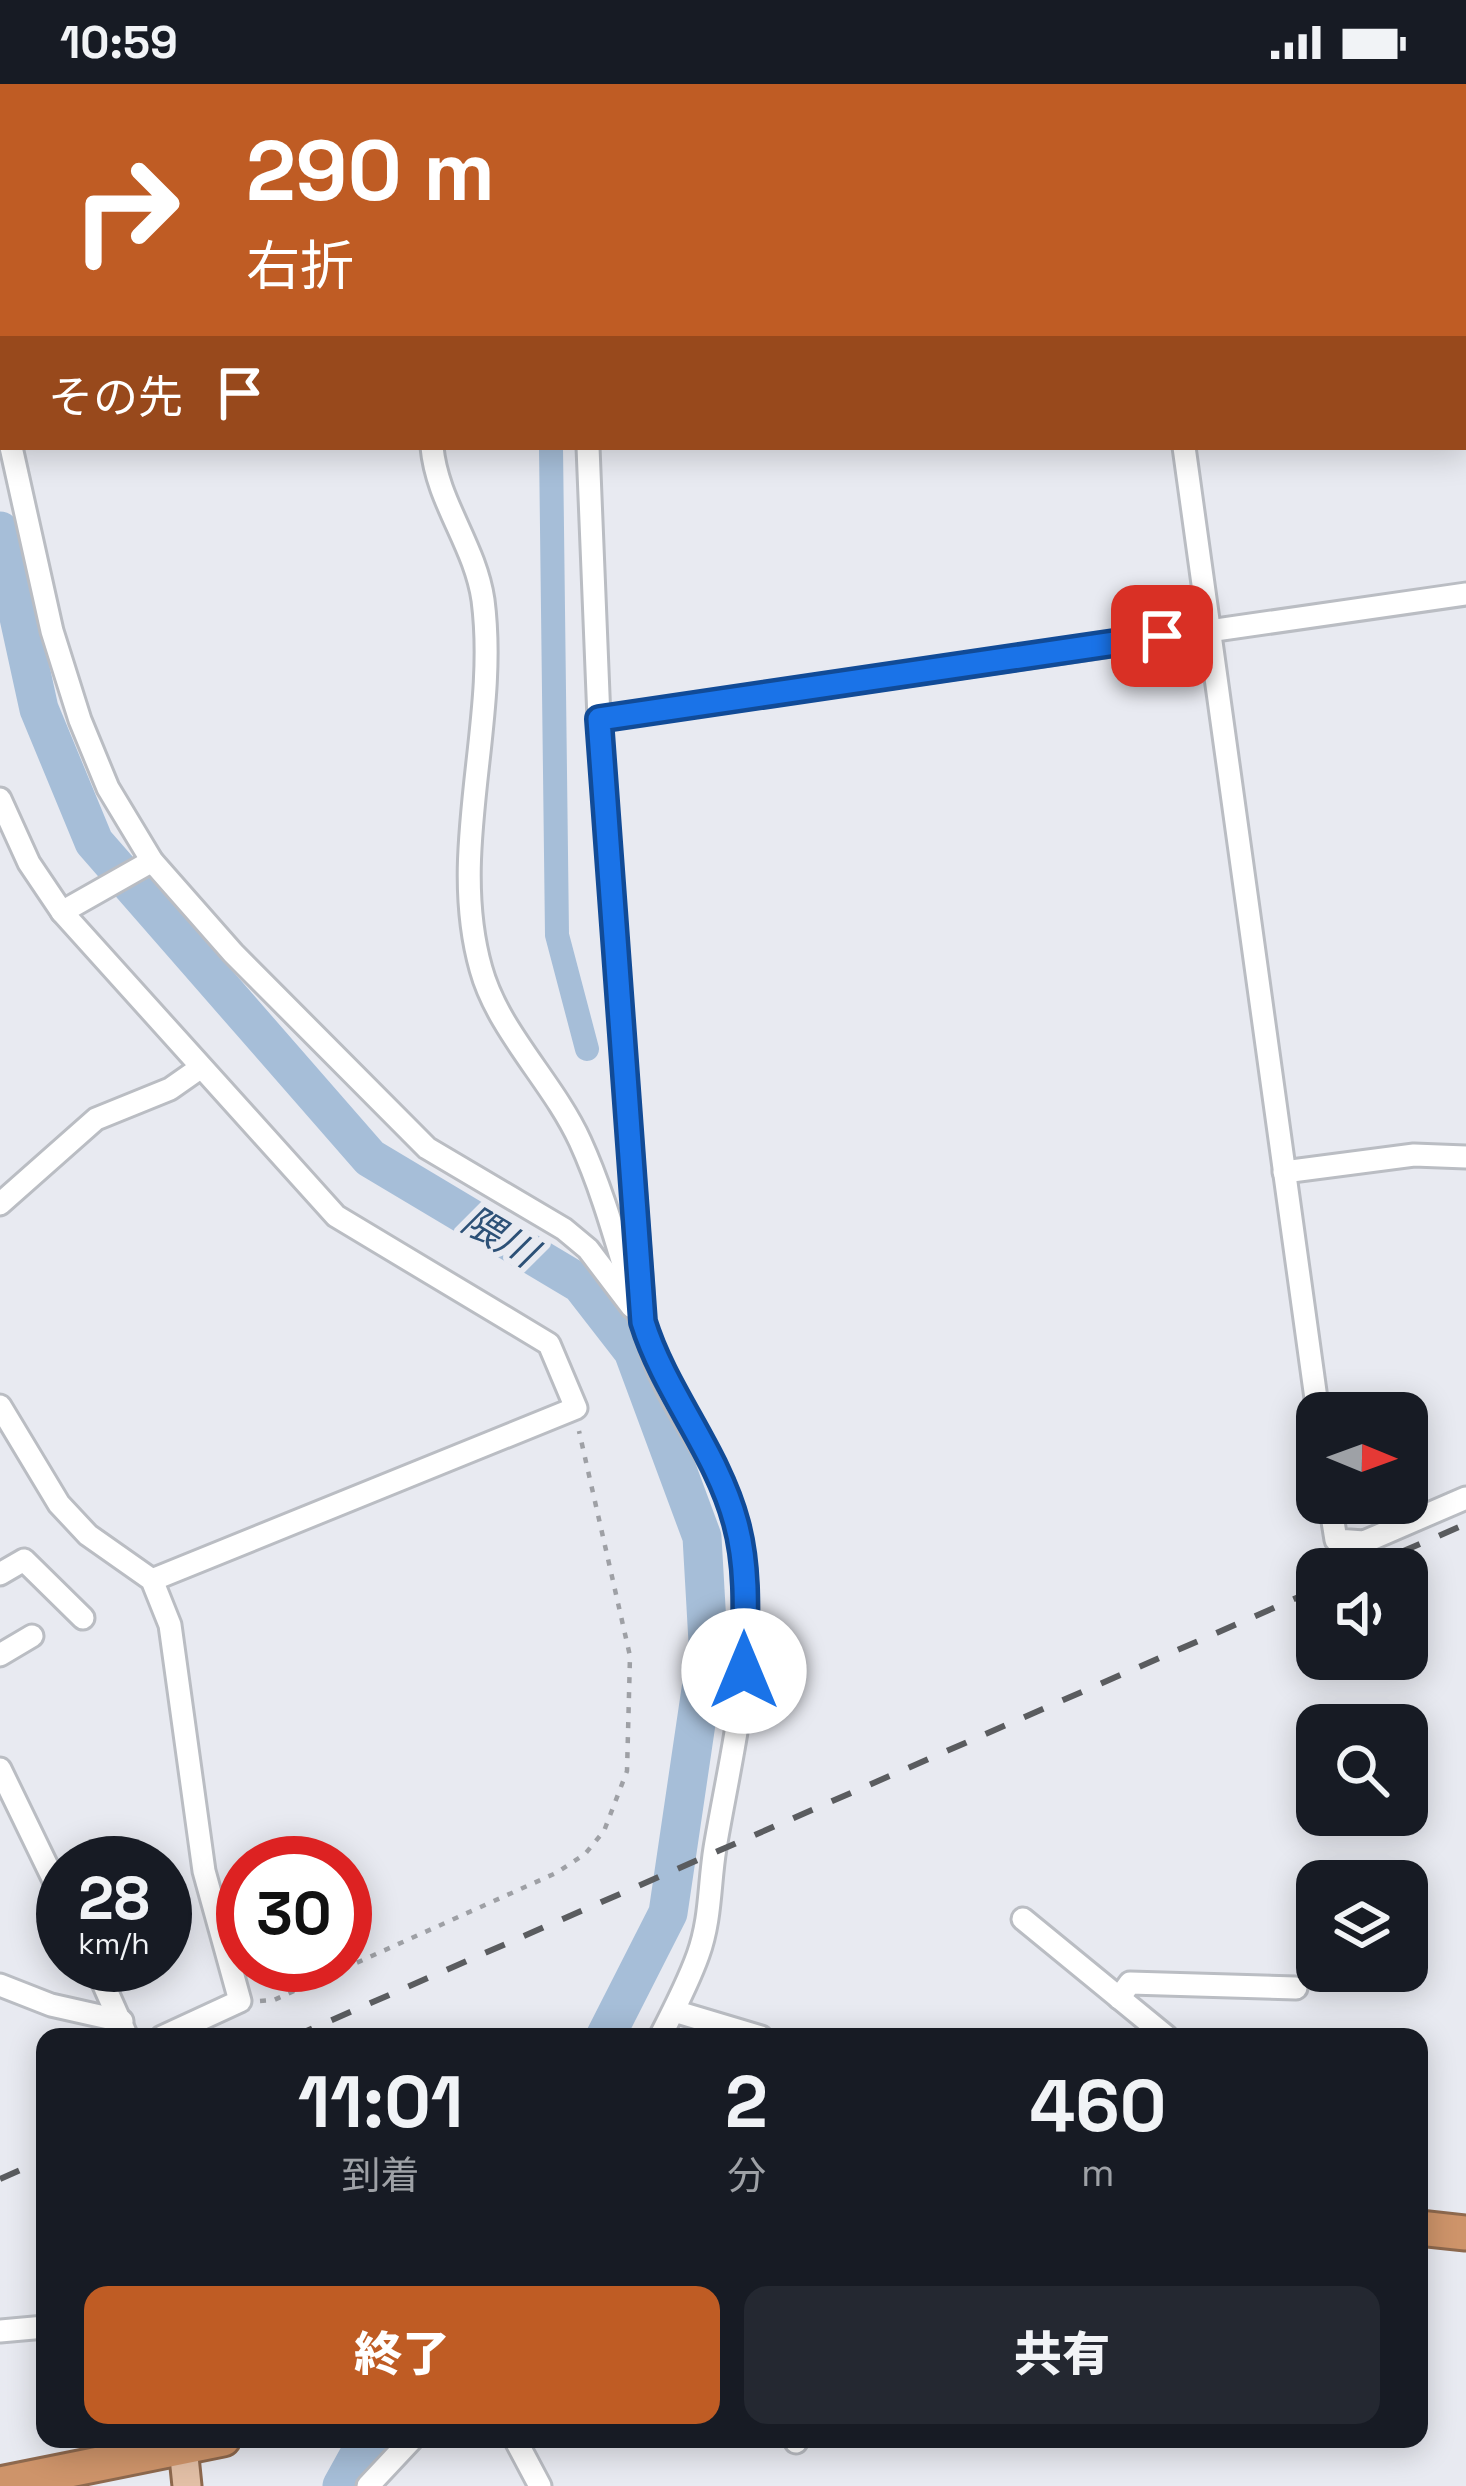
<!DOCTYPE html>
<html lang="ja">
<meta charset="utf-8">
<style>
:root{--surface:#171b24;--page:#242831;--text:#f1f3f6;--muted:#9ea1a6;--accent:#bf5c24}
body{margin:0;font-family:"Space Grotesk","Noto Sans JP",sans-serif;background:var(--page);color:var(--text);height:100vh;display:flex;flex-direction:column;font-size:45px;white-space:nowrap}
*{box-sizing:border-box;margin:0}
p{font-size:39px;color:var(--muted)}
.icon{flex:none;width:66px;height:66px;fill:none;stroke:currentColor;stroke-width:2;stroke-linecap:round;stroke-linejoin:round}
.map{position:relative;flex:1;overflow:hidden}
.details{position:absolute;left:36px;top:1944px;width:1392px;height:420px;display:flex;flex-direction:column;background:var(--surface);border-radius:24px;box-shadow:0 6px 30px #0003}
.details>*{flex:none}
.guide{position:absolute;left:0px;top:0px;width:1467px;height:366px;box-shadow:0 6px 30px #0003;background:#bf5c24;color:#fff;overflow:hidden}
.needle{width:78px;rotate:91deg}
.tools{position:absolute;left:1296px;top:1308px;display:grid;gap:24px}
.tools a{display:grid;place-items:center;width:132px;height:132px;border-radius:24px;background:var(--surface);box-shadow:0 6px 30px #0003;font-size:60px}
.speed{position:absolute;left:36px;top:1752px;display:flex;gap:24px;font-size:60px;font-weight:700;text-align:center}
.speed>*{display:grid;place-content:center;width:156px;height:156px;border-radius:50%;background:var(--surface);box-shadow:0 6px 30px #0003;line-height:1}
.speed small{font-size:30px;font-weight:400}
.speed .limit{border:18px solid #d22;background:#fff;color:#111}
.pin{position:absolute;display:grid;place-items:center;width:102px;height:102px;color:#fff;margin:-51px;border-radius:24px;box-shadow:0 6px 18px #0006}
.me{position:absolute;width:132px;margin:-66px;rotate:0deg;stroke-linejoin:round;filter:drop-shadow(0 0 9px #0008)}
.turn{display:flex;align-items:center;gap:42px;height:252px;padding:0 48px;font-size:54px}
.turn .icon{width:156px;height:156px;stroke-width:2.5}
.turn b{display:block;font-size:84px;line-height:102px}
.then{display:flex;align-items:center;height:114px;padding:0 48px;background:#0003;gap:24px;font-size:45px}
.eta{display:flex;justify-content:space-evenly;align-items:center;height:204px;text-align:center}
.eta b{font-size:72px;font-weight:800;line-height:84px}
.button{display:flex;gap:24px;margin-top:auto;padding:24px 48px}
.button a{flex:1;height:138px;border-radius:24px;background:var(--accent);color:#fff;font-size:48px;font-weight:800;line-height:138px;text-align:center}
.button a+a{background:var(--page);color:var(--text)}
.status{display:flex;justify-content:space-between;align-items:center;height:84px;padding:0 60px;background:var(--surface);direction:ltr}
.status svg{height:33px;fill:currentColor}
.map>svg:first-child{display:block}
</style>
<div class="status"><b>10:59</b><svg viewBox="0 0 49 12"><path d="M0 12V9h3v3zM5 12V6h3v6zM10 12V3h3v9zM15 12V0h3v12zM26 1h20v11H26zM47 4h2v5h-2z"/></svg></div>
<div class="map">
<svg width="1466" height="2402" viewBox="0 0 1466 2402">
<rect width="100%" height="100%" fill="#e8eaf1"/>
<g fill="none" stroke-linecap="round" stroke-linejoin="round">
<g stroke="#a6bed8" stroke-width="24">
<polyline points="547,0 547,3"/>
<polyline points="551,363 557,851 587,965"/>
</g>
<g stroke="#a6bed8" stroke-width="39">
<polyline points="0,447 39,625 94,758 370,1074 581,1200 633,1267 702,1453 708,1558 668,1829 605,1953"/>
<polyline points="342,2402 368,2355"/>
</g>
<defs>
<g id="minor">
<polyline points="399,0 399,3"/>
<polyline points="586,0 586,3"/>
<polyline points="1133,0 1133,3"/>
<polyline points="0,331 3,339"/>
<polyline points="11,363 52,547 80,636 108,704 152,777 233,869 427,1064 564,1145 588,1165 632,1223"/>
<path d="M 432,363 C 437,418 475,461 483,516 C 499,639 447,766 481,885 C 498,947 553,998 580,1057 C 613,1129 627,1206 656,1280 C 678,1336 722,1382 737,1441 C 763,1548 733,1659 715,1764 C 709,1801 711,1835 698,1871 C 688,1899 674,1926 660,1953"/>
<polyline points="588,363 599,635 642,1207"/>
<polyline points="1184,363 1318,1329"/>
<polyline points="599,635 1466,510"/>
<polyline points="0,715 29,779 62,828 336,1132 549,1260 576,1324 152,1496"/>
<polyline points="62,828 152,777"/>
<polyline points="1284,1088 1414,1071 1466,1073"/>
<polyline points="0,1120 96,1035 170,1005 200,984"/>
<polyline points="0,1322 59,1420 88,1451 152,1496 170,1541 204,1787 240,1917 162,1953"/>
<polyline points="1330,1419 1336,1456 1364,1458 1466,1414"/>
<polyline points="0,1490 24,1476 83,1534"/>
<polyline points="0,1571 32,1552"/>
<polyline points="0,1685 63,1815"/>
<polyline points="1023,1835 1167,1953"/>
<polyline points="95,1881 127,1953"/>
<polyline points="0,1901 51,1921 122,1937"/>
<polyline points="1119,1914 1130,1899 1296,1904"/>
<polyline points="674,1927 761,1953"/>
<polyline points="0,2247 45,2243"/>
<polyline points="515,2355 540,2402"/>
<polyline points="795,2355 796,2358"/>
<polyline points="368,2402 412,2355"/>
</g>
<polyline id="major" points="183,2363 187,2402"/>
<g id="highway">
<polyline points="1419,2144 1466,2149"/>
<polyline points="0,2400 223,2355"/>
</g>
</defs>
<use href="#minor" stroke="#babdc3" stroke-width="27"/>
<use href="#major" stroke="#8e694e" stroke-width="33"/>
<use href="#highway" stroke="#8e694e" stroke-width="39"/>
<polyline stroke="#9ea0a5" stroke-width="4.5" stroke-dasharray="6 9" stroke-linecap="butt" points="260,1917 274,1916 556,1789 585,1770 604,1747 627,1687 630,1572 579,1347"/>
<use href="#minor" stroke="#fff" stroke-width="21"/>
<use href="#major" stroke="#e2bfa6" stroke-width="27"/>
<use href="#highway" stroke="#ce946a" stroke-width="33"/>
<g stroke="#5a5c5f" stroke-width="6" stroke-dasharray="21 21" stroke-linecap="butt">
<polyline points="1362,1485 1466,1440"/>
<polyline points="293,1953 1317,1505"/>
<polyline points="0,2095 45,2075"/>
</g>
</g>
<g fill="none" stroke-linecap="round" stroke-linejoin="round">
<defs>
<path id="route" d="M 744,1587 C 745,1539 749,1486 736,1439 C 717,1367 665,1309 643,1238 L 599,635 L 1162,552"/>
</defs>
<use href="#route" stroke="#114b97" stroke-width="30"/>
<use href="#route" stroke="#1a73e8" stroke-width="21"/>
</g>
<g text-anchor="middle" stroke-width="12" stroke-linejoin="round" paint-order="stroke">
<g font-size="39" font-style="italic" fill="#2d5177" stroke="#e8eaf1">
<text transform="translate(500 1152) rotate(31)" y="14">隈川</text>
</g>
</g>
</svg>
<div class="tools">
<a><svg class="needle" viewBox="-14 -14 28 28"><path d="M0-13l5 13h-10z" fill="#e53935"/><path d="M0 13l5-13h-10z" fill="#9ea1a6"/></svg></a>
<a><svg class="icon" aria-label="sound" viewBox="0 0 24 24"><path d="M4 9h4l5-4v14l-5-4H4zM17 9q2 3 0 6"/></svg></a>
<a><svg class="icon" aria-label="search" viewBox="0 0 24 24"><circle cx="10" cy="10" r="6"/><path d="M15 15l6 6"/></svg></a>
<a><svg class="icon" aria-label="layers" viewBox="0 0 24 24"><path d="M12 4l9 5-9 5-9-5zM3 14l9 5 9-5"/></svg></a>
</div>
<div class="speed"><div>28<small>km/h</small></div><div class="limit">30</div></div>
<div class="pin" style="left:1162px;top:552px;background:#d93025"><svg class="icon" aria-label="arrive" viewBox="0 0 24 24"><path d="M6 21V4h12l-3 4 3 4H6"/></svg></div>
<svg class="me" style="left:744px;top:1587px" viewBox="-20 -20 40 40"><circle r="19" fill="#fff"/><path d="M0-13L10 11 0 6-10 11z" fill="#1a73e8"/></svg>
<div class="guide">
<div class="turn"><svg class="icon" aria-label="right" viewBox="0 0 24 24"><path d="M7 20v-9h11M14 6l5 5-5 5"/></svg><div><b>290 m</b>右折</div></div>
<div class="then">その先<svg class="icon" aria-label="arrive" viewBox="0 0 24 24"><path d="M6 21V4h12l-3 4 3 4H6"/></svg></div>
</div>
<section class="details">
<div class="eta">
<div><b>11:01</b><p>到着</p></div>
<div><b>2</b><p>分</p></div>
<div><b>460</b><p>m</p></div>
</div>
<div class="button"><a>終了</a><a>共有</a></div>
</section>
</div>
